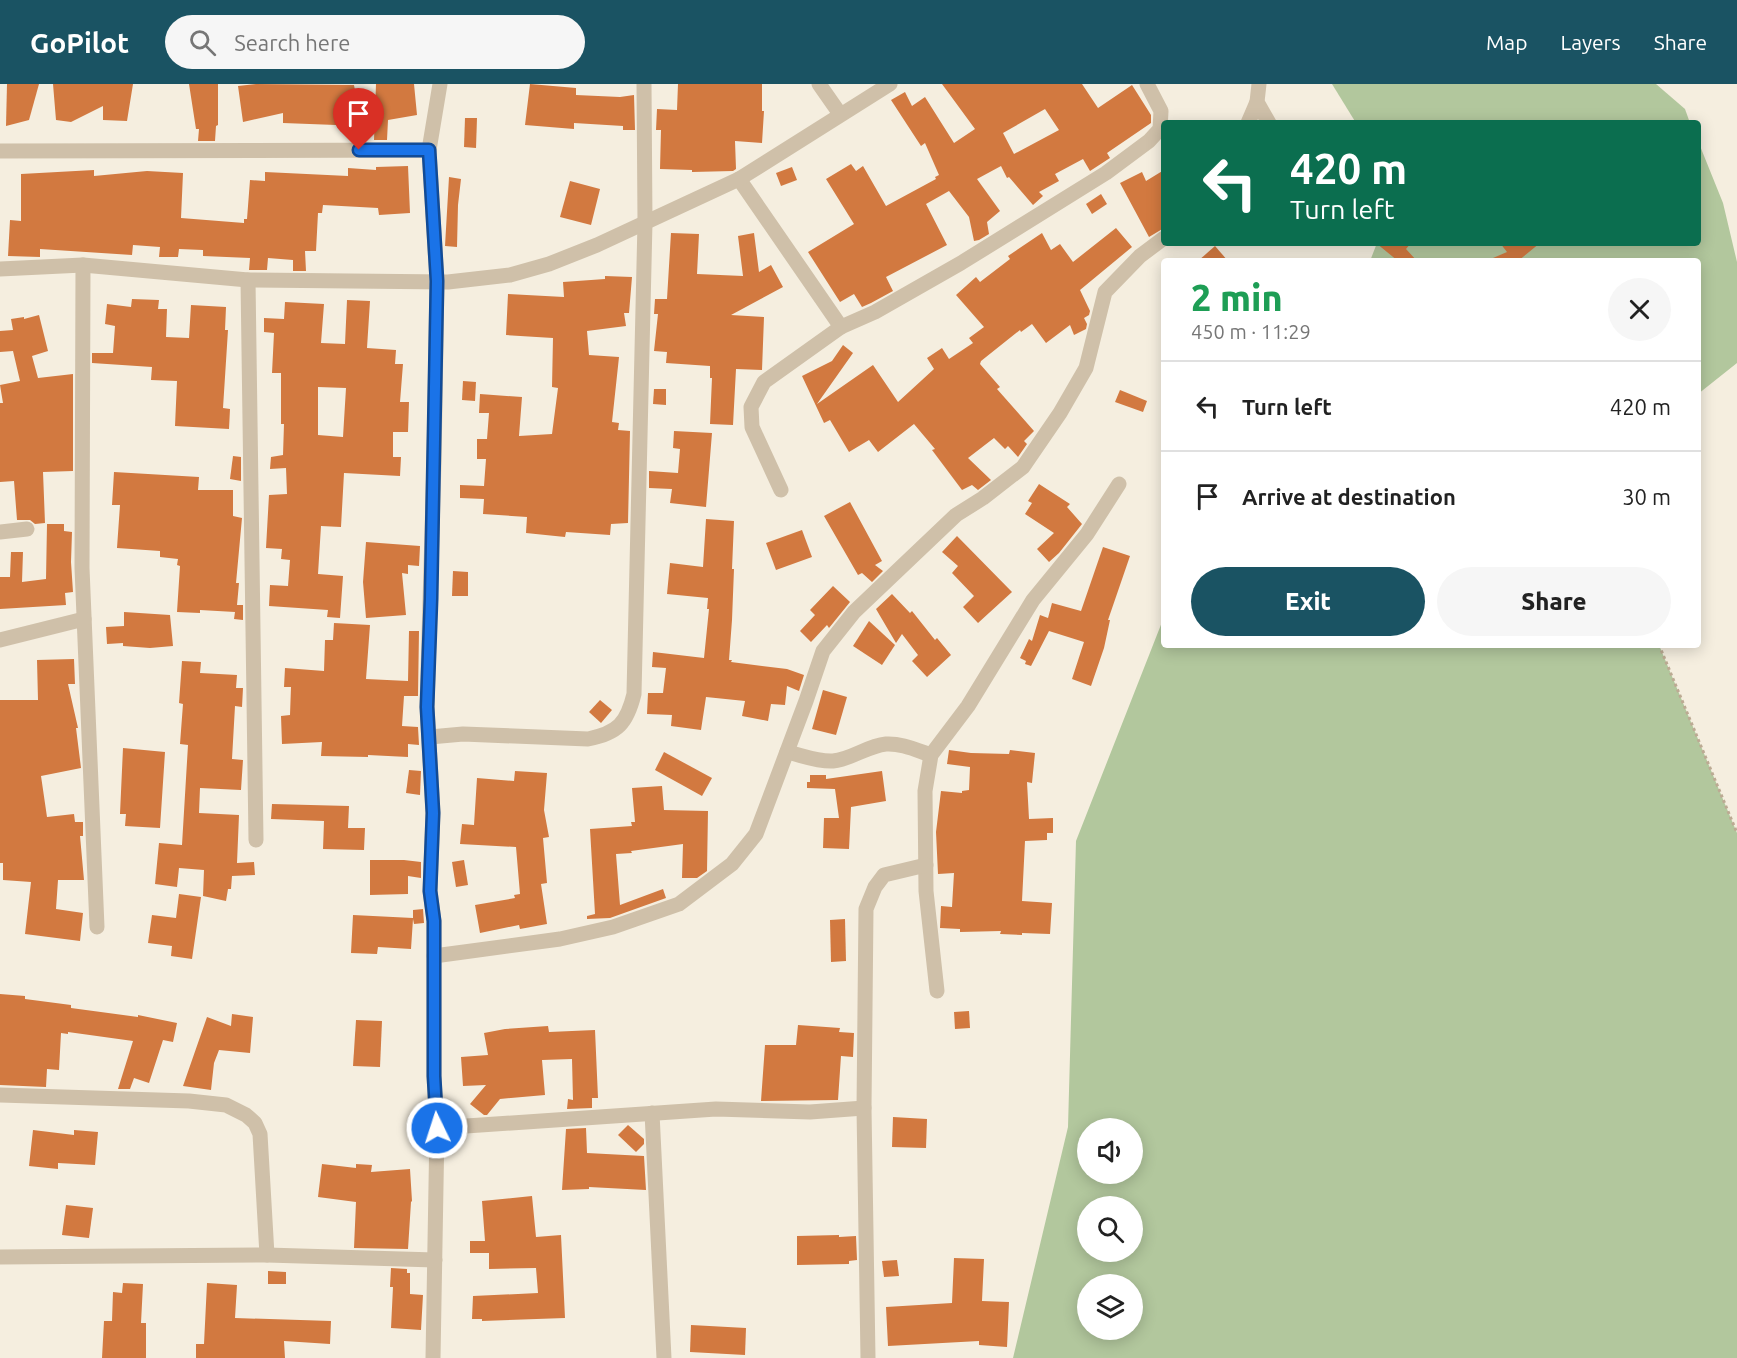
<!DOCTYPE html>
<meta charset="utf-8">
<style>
:root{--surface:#fff;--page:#f6f6f6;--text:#222;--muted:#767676;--line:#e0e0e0;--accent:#1a5363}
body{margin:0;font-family:Ubuntu,sans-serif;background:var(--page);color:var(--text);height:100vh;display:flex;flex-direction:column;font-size:22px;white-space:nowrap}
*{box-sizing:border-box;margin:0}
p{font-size:20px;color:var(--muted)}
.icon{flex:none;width:33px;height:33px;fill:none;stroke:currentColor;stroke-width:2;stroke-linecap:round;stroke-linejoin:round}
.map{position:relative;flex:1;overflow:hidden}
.sheet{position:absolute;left:1161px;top:174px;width:540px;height:390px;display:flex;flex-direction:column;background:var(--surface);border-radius:6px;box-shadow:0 3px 15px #0003}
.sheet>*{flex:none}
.hud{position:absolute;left:1161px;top:36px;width:540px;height:126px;border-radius:6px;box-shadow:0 3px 15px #0003;background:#0b6e4f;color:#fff;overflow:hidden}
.controls{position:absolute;left:1077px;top:1034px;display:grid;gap:12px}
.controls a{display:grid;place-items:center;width:66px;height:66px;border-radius:50%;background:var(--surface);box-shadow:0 3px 15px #0003;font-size:30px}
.pin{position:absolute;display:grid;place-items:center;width:51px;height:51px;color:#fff;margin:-62px -26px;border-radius:50% 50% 50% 0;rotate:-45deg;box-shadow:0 0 6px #0007}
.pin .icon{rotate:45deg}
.me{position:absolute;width:66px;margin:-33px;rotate:356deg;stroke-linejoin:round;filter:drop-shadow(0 0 4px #0008)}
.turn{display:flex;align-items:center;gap:21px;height:126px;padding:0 30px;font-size:27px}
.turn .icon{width:78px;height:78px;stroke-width:2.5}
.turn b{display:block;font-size:42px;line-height:51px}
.round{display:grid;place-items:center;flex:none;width:63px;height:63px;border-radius:32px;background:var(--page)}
.head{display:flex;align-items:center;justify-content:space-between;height:102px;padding:0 30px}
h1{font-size:36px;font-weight:800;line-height:45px;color:#1e9e55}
.primary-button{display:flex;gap:12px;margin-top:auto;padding:12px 30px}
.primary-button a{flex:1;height:69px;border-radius:36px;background:var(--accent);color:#fff;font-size:24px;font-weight:800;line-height:69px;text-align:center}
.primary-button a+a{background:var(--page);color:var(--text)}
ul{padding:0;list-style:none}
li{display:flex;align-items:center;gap:18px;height:90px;padding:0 30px;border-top:2px solid var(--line)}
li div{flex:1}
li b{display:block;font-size:22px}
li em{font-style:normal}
header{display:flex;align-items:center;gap:36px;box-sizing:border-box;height:84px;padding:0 30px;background:var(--accent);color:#fff}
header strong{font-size:28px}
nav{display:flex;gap:33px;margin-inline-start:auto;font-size:21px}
.search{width:420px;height:54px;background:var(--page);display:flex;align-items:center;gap:15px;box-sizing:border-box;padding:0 21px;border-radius:33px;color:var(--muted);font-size:22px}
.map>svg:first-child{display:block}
</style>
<header>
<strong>GoPilot</strong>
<div class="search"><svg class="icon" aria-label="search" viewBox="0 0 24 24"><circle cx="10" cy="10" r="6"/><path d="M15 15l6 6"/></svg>Search here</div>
<nav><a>Map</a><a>Layers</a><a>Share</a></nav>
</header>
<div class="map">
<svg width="1737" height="1274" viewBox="0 0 1737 1274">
<rect width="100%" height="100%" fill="#f5eedf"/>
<g fill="#b2c79d" fill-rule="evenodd">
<polygon points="1332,0 1656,0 1685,25 1690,39 1356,39"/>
<polygon points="1698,57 1723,119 1737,178 1737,279 1698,310 1698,177 1370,177 1377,159 1698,159"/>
<path d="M 1164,533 L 1164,561 L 1659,561 L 1737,749 L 1737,1274 L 1013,1274 L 1068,1043 L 1076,757 ZM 1088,1044 L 1132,1044 L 1132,1089 L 1088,1089 ZM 1088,1122 L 1132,1122 L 1132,1167 L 1088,1167 ZM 1088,1200 L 1132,1200 L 1132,1245 L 1088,1245 Z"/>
</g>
<g fill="#d27940" fill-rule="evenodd">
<polygon points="7,0 39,0 29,36 6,42"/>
<polygon points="53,0 133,0 127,37 103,36 103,22 71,38 56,36"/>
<polygon points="189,0 218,0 218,41 216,42 215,57 198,57 199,45 196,45"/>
<polygon points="256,0 354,1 360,33 336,41 283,39 283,29 243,38 238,2"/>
<polygon points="376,0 414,0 417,31 388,36 387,56 374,56"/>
<polygon points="530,0 576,4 576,11 620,13 634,11 635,46 623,46 623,42 574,39 574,45 525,41"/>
<polygon points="678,0 762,0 762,27 764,27 762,59 735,57 736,85 733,87 692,88 692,86 660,85 661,46 656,46 657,25 677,26"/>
<path d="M 942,0 L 1082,0 L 1098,24 L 1132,1 L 1151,31 L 1151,39 L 1107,69 L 1110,74 L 1090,87 L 1083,75 L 1055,90 L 1059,97 L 1039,108 L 1043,112 L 1033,121 L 1009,93 L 1007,94 L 1001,82 L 977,95 L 1000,127 L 987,138 L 989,150 L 979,156 L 974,157 L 969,133 L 949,107 L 926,120 L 947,161 L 886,193 L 893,207 L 871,219 L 862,223 L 854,210 L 840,218 L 808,168 L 854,140 L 826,95 L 851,80 L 856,87 L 863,82 L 886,122 L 936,95 L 935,93 L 939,91 L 925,59 L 921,62 L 891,16 L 905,8 L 912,22 L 925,13 L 954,59 L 975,45 ZM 1045,25 L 1059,46 L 1014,70 L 1003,49 Z"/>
<polygon points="465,34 477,34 476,64 464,63"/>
<polygon points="408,82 410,129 379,131 378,124 323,121 322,129 318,129 316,167 305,167 306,187 293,187 293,176 268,174 267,186 249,186 250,174 203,172 203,166 179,165 178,173 159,173 160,163 133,161 132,171 40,165 40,173 8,172 10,136 21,137 21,90 94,86 94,92 147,87 183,89 181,134 244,139 244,135 247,135 250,96 265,97 265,88 348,92 348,84 376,86 376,83"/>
<polygon points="792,83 797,96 781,102 776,89"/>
<polygon points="1164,86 1164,144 1149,153 1120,99 1142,88 1146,97"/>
<polygon points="449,93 461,95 458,121 457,163 445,162"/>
<polygon points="570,97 600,105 591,141 560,133"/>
<polygon points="1101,110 1107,120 1092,130 1086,120"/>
<polygon points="1116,144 1132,163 1080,206 1090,227 1089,231 1084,234 1087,240 1086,245 1074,251 1070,241 1046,259 1032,240 1021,248 1020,246 981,277 980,280 1000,303 997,305 1034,347 1024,357 1027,360 1018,373 1008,362 1005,365 994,354 968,374 991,396 978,406 972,401 962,406 932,366 935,365 914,340 878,368 869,356 849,368 830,336 824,339 802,292 832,277 843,261 853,269 817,320 873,281 898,318 934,285 927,274 942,264 949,275 973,259 969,254 984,243 956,211 976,193 980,198 1010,175 1008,172 1042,149 1051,166 1060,160 1073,178"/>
<polygon points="671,149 699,150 697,190 743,192 738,152 754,149 759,188 771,181 783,203 731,231 764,233 762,286 736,285 733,341 710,340 712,294 710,294 710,282 666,279 667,268 654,267 658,230 654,230 655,215 667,215"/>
<polygon points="1376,159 1411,159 1406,165 1417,177 1398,177"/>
<polygon points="1500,159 1540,159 1518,177 1486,177 1507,168"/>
<polygon points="1215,162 1228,177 1198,177"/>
<polygon points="605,192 632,193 629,229 624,229 626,242 587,247 589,271 619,273 612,338 619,339 618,346 630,347 628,439 611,440 610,451 566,448 565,453 526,449 527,433 483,430 484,415 460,414 460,401 484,402 486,375 477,375 477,355 487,355 489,329 479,329 480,310 522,313 519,352 552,350 558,304 552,303 553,254 506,251 508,210 564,213 563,198 605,195"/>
<polygon points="132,215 159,216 158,225 167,225 166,253 189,254 191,221 226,223 225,246 228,246 223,324 230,325 229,345 175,342 177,297 151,296 152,283 92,279 92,269 113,269 115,242 105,240 107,220 131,223"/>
<path d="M 347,216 L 370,217 L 367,264 L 396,266 L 395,280 L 403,280 L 400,318 L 409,318 L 408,348 L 393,348 L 393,373 L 401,373 L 400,392 L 344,389 L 341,443 L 321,442 L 318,490 L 343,492 L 340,534 L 327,533 L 328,526 L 269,522 L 270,501 L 288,502 L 290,476 L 281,475 L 282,465 L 266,464 L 269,411 L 287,410 L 286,384 L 270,385 L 271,373 L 283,371 L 284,340 L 281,340 L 281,289 L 272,289 L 274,249 L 264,248 L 264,234 L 284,235 L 285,218 L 324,220 L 321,259 L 345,260 ZM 318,303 L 346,304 L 343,353 L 318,351 Z"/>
<polygon points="39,231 48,267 32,272 38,294 73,290 73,387 43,388 45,439 35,440 30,436 17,436 14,397 0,398 0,319 3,319 0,301 20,297 13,267 0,268 0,247 13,246 11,235 24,233 24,235"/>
<polygon points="463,297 476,298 475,317 462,316"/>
<polygon points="654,305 666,305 666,321 653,320"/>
<polygon points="1120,306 1147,317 1143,328 1115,318"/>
<polygon points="674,347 712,349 706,423 670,419 672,405 649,404 649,387 678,389 680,365 673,364"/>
<polygon points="233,372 241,373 241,397 230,395"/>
<polygon points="114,388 199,393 198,406 233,406 233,432 242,434 236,499 239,499 237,521 243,521 243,536 234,535 235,528 200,526 200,529 177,528 180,482 177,481 178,475 160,473 160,467 117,464 120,421 112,421"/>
<polygon points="1039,400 1070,420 1067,423 1082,440 1059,469 1049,478 1037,465 1054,449 1025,430 1032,419 1028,417"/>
<polygon points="850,418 882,477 875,481 883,487 872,498 862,489 858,491 824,432"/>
<polygon points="706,435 734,437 732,485 734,485 732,536 729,576 732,576 731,578 787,585 804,591 799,607 787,602 785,621 771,620 768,637 742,632 745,617 706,613 701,646 671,642 672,631 647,630 648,609 663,609 666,584 652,583 653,568 704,574 709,525 707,525 708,514 667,510 670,479 703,483"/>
<polygon points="47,440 64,440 64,447 72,448 71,478 73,508 65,509 66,521 0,525 0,493 10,493 11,468 23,468 22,498 46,495"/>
<polygon points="802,446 812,473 776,486 766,459"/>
<polygon points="957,452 1012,508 978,539 963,523 974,512 952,489 958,482 942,468"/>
<polygon points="366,458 420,462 419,482 408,481 408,490 402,489 406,531 366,534 363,498"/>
<polygon points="1103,463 1130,472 1108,536 1110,536 1104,564 1091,602 1072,595 1084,558 1049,547 1031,582 1025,580 1026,577 1020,574 1029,555 1032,557 1040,531 1048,534 1052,519 1081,527"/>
<polygon points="453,487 468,488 468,512 452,512"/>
<polygon points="833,502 850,518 829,544 827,541 811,558 800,547 815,531 810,526"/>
<polygon points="892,510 910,529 912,527 935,556 937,554 951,571 927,593 912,577 918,571 902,550 896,559 876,525"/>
<polygon points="124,528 170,531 173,562 150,564 123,562 123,559 107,560 106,543 124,542"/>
<polygon points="869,537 895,561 882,581 853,562"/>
<polygon points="334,539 370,541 366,595 408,597 409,547 419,547 418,612 404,612 402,642 418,643 419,661 408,660 408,673 368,671 368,673 321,672 322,658 282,660 281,632 290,631 291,603 284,603 285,584 324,587 325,556 333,556"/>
<polygon points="74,575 75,600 68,600 78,644 76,644 81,684 41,692 47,733 74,730 75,738 83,738 83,752 80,752 84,796 58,796 56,825 83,829 80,857 25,850 31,798 3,796 3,779 0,779 0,616 38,616 37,576"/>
<polygon points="182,577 201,578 200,589 237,591 236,604 243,604 242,623 235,622 232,675 243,676 241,706 200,704 199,729 239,731 237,779 254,778 255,791 232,792 231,805 228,805 226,817 203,812 204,786 179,784 177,803 155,800 159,759 182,761 188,661 180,660 183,620 179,619"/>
<polygon points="823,606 847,613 836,651 812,645"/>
<polygon points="600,616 612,626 601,639 589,628"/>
<polygon points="123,664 165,668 160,744 125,742 126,730 120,730"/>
<polygon points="949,666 971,669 1009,670 1010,666 1035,669 1032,699 1027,698 1029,735 1053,734 1053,749 1047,749 1047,756 1025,757 1022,817 1052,819 1050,850 1022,849 1022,851 1000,850 1001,847 960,848 960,845 940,844 941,822 952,823 954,789 938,790 936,748 941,707 962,709 962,707 969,706 970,683 947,680"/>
<polygon points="664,668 712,694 702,712 655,686"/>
<polygon points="409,686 421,687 420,711 406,709"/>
<polygon points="515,687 547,689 544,726 549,753 543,754 547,799 541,800 547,840 520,845 519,841 480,849 475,821 515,814 514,811 520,810 516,763 460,760 462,740 474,741 477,694 514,697"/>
<polygon points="882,687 886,717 851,723 849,765 823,764 824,734 839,734 835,705 807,704 807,698 810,698 810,691 826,691 826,695"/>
<polygon points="662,702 664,726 708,727 707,787 697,794 682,794 683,760 631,767 632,769 616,770 620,821 663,805 666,814 610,834 587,835 587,832 595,830 590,745 632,742 631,738 635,738 632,704"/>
<polygon points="272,720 349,722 348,744 365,744 364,766 323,765 324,737 271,735"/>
<polygon points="370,776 404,776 421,778 421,794 408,792 408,810 370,811"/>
<polygon points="464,776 468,801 456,803 452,778"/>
<polygon points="179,810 201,813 192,875 171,872 172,862 148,859 152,831 176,834"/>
<polygon points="423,825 424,839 414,840 413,835 411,865 378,863 377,870 351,869 353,831 413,834 413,826"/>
<polygon points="845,835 846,877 831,878 830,836"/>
<polygon points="0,910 25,912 25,915 71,921 71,924 138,933 138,931 177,939 173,958 163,956 149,999 134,994 130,1005 118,1005 133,957 68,948 68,950 61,949 59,986 47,985 46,1003 0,1001"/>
<polygon points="969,927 970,944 955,945 954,928"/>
<polygon points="232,930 253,933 250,969 219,966 214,979 211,1006 183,1002 207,933 231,942"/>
<polygon points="356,936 382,937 380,983 353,982"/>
<polygon points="798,941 840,944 839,948 854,949 853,973 841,972 838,1016 761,1017 765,961 796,961"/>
<polygon points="548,942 549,948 595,946 598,1014 592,1014 592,1024 567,1025 568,1015 573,1016 572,975 542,976 545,1011 500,1015 487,1031 484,1031 470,1020 486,1001 463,1002 461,973 488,971 484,949 505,945"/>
<polygon points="893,1033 927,1035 926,1064 892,1063"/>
<polygon points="628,1041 644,1055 644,1060 636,1068 618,1051"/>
<polygon points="586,1044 587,1069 644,1072 646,1106 589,1103 589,1105 562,1106 566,1045"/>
<polygon points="33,1046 74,1051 74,1046 98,1048 95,1081 58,1079 58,1085 29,1082"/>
<polygon points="322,1080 356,1084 356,1080 372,1081 371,1088 410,1085 412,1117 411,1118 408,1165 354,1164 356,1118 318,1113"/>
<polygon points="532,1112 536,1153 561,1151 565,1234 482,1237 482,1235 472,1235 473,1212 538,1209 536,1184 489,1185 489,1169 470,1169 470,1157 485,1157 482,1117"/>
<polygon points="66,1121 93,1124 89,1154 62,1151"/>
<polygon points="839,1151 839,1153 856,1152 857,1176 849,1177 849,1180 797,1181 797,1152"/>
<polygon points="954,1174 984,1175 982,1217 1009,1218 1007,1263 979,1261 979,1257 888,1262 886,1223 952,1219"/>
<polygon points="897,1176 899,1192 884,1193 882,1177"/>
<polygon points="391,1184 407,1185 407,1189 410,1189 410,1210 423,1211 421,1246 391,1244 393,1203 390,1203"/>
<polygon points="268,1187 286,1188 286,1200 268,1200"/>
<polygon points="123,1199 143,1200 141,1239 146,1239 146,1274 102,1274 104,1237 112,1237 113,1208 122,1209"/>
<polygon points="207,1199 237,1201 235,1234 331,1237 330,1260 284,1257 285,1274 196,1274 196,1260 204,1260"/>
<polygon points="691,1241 746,1244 745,1271 690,1268"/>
</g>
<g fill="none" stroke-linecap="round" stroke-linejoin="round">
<polyline stroke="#bcaa93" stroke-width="3" stroke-dasharray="3 3" stroke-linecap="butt" points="1659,561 1737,749"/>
<g stroke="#cfc0a9" stroke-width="15">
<polyline points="819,0 840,30"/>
<polyline points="1259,0 1257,18 1269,39"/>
<polyline points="1248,39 1257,18"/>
<polyline points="429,66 437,197 434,378 427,623 433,729 430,807 434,837 434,992 437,1044 433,1274"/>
<polyline points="0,67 429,66 440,0"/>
<polyline points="739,95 841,243"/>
<polyline points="83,181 82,484 97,843"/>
<polyline points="0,185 83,181 248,196 448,198 510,191 549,180 597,161 739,95 890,0"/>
<polyline points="248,196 256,756"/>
<polyline points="781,406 752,343 751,323 764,298 841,243 875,228 961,179 1106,89 1149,57 1160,45 1161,27 1147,0"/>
<polyline points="0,448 27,445"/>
<polyline points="0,556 84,535"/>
<path d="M 430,653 L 463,650 L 588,655 C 618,649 627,639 634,610 L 645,138 L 644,0"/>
<path d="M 787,668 C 801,671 818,678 833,677 C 852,675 867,662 886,660 C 901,659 916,666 931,671"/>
<polyline points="434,872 560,855 613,843 679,820 732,780 756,750 806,617 823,567 854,528 956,431 983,414 1023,383 1060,329 1086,284 1105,208 1140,172 1164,154"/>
<polyline points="937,907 926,807 925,707 931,671 968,622 1033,516 1087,450 1119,400"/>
<polyline points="0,1011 189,1017 226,1021 246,1031 255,1039 260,1050 267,1171"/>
<polyline points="652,1029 664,1274"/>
<polyline points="437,1044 716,1025 810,1028 864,1024"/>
<polyline points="0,1173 267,1171 435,1176"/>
<polyline points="868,1274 864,1024 866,825 875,803 884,791 926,781"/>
</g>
</g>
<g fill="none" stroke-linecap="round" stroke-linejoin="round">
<defs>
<polyline id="route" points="359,66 429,66 437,197 431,515 427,623 433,729 430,807 434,837 434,992 437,1044"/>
</defs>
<use href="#route" stroke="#114b97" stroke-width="15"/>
<use href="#route" stroke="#1a73e8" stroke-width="10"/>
</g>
</svg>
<div class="controls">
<a><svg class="icon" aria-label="sound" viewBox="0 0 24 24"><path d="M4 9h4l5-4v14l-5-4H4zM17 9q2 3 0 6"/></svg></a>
<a><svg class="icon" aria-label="search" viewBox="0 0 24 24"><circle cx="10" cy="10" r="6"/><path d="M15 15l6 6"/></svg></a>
<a><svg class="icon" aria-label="layers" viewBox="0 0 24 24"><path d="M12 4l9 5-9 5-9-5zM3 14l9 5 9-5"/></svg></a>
</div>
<div class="pin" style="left:359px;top:66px;background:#d93025"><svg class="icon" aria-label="arrive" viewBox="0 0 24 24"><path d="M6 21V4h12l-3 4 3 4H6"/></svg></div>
<svg class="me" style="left:437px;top:1044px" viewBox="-20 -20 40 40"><circle r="17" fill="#1a73e8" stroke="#fff" stroke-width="3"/><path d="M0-11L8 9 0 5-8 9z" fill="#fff"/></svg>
<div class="hud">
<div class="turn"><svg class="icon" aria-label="left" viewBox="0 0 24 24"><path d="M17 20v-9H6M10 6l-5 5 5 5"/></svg><div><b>420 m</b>Turn left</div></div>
</div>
<section class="sheet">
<div class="head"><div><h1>2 min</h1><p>450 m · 11:29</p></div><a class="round"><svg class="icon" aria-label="close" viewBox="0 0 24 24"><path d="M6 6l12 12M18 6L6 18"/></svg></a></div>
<ul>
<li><svg class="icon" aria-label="left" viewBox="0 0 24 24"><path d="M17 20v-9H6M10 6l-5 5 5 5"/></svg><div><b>Turn left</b></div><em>420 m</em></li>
<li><svg class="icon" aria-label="arrive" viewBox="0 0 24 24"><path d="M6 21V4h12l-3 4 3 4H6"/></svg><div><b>Arrive at destination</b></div><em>30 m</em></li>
</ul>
<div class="primary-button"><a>Exit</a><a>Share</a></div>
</section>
</div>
